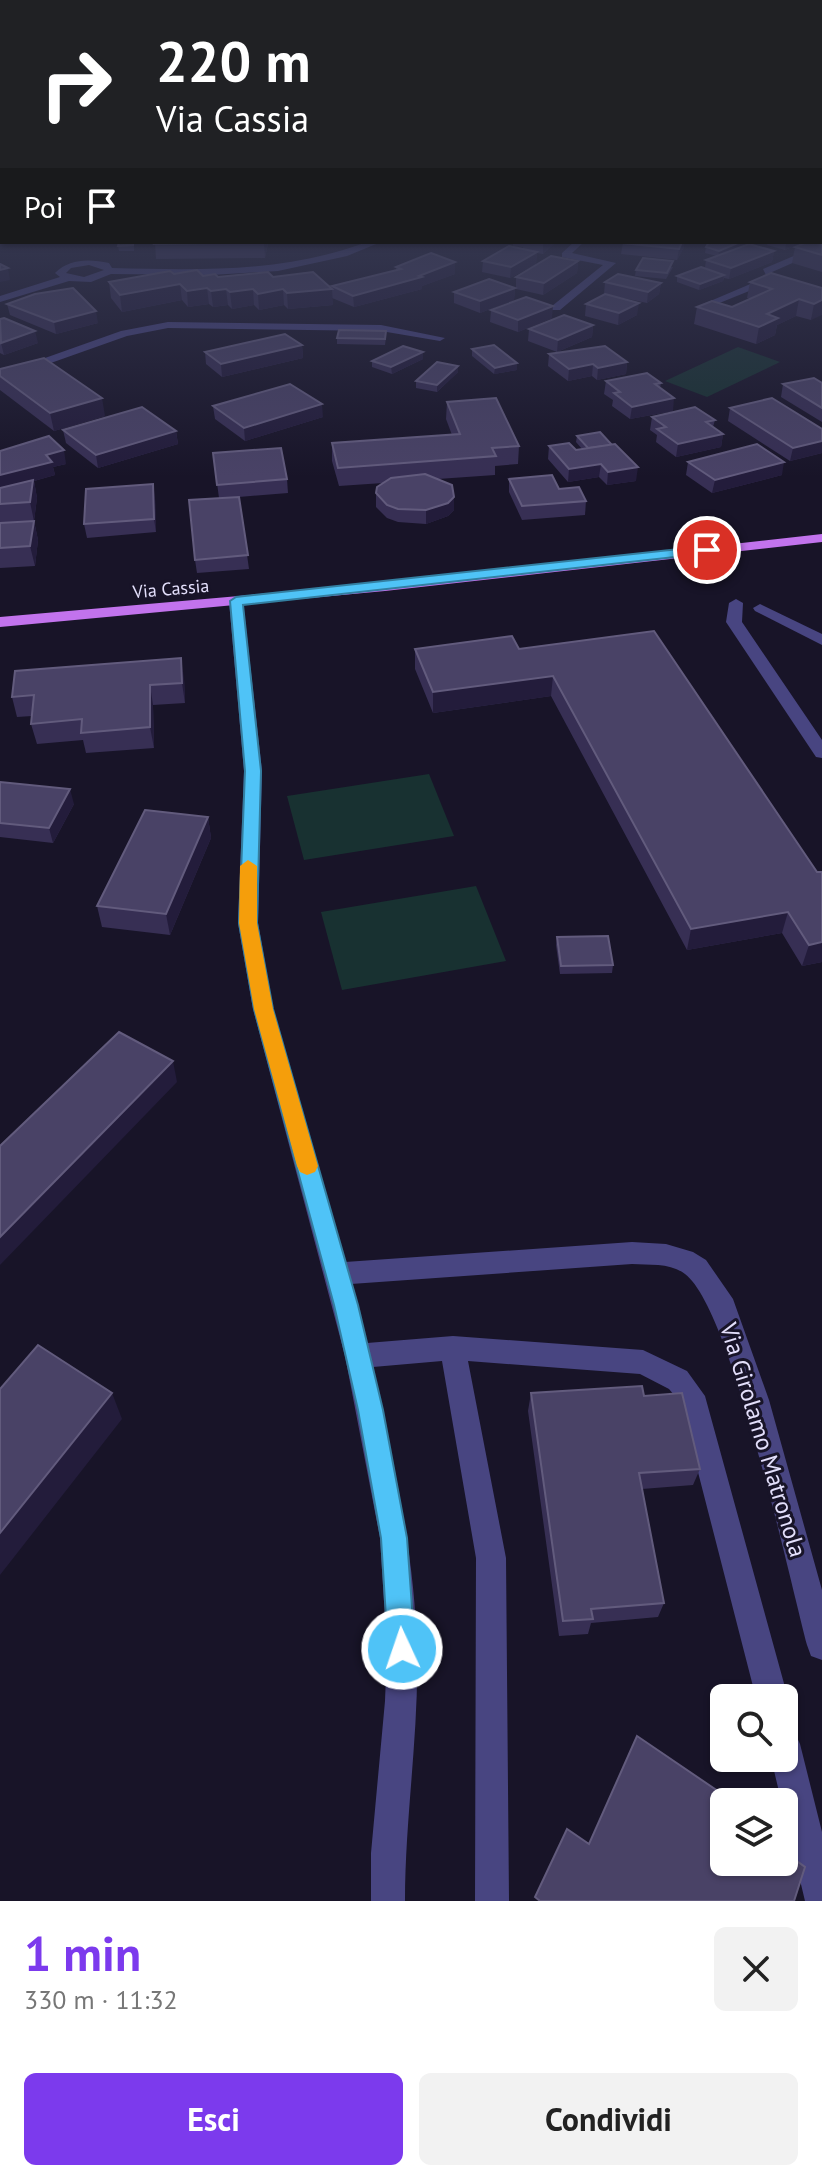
<!DOCTYPE html>
<html lang="it">
<meta charset="utf-8">
<style>
:root{--surface:#fff;--page:#f2f2f2;--text:#222;--muted:#767676;--accent:#7c3aed}
body{margin:0;font-family:"PT Sans",sans-serif;background:var(--page);color:var(--text);height:100vh;display:flex;flex-direction:column;font-size:30px;white-space:nowrap}
*{box-sizing:border-box;margin:0}
p{font-size:26px;color:var(--muted)}
.icon{flex:none;width:44px;height:44px;fill:none;stroke:currentColor;stroke-width:2;stroke-linecap:round;stroke-linejoin:round}
.map{position:relative;height:1901px;overflow:hidden}
.drawer{display:flex;flex-direction:column;background:var(--surface);flex:1}
.drawer>*{flex:none}
.banner{position:absolute;left:0px;top:0px;width:822px;height:244px;box-shadow:0 2px 6px #0004;background:#202124;color:#fff;overflow:hidden}
.buttons{position:absolute;left:710px;top:1684px;display:grid;gap:16px}
.buttons a{display:grid;place-items:center;width:88px;height:88px;border-radius:12px;background:var(--surface);box-shadow:0 2px 6px #0004;font-size:40px}
.pin{position:absolute;display:grid;place-items:center;width:68px;height:68px;color:#fff;margin:-34px;border:4px solid #fff;border-radius:50%;box-shadow:0 2px 8px #0007}
.me{position:absolute;width:88px;margin:-44px;rotate:357deg;stroke-linejoin:round;filter:drop-shadow(0 0 6px #0008)}
.turn{display:flex;align-items:center;gap:28px;height:168px;padding:0 24px;font-size:36px}
.turn .icon{width:104px;height:104px;stroke-width:2.5}
.turn b{display:block;font-size:56px;line-height:68px}
.then{display:flex;align-items:center;height:76px;padding:0 24px;background:#0003;gap:16px;font-size:30px}
.round{display:grid;place-items:center;flex:none;width:84px;height:84px;border-radius:12px;background:var(--page)}
.head{display:flex;align-items:center;justify-content:space-between;height:136px;padding:0 24px}
h1{font-size:48px;font-weight:600;line-height:60px;color:var(--accent)}
.primary-button{display:flex;gap:16px;margin-top:auto;padding:16px 24px}
.primary-button a{flex:1;height:92px;border-radius:12px;background:var(--accent);color:#fff;font-size:32px;font-weight:600;line-height:92px;text-align:center}
.primary-button a+a{background:var(--page);color:var(--text)}
.map>svg:first-child{display:block}
</style>
<div class="map">
<svg width="822" height="1901" viewBox="0 0 822 1901">
<rect width="100%" height="100%" fill="#181428"/>
<g fill="#183131">
<polygon points="738,347 780,362 707,397 665,381"/>
<polygon points="429,774 454,836 304,860 287,796"/>
<polygon points="476,886 506,961 342,990 321,912"/>
</g>
<g fill="none" stroke-linecap="round" stroke-linejoin="round">
<g fill="#484581" fill-rule="evenodd">
<path d="M 367,242 L 381,242 L 347,256 L 278,271 L 211,275 L 111,274 L 91,282 L 69,281 L 0,302 L 0,296 L 60,277 L 55,273 C 70,258 90,259 109,263 L 112,268 C 199,270 285,273 367,242 ZM 89,265 L 104,270 L 84,277 L 66,273 L 71,268 Z"/>
<polygon points="574,242 584,242 572,253 616,263 560,310 552,310 552,306 603,265 562,257 562,253"/>
<polygon points="822,244 822,250 772,272 776,280 717,304 708,302 767,277 763,269"/>
<polygon points="168,322 381,325 445,338 440,341 381,331 168,328 127,336 0,381 0,374 121,331"/>
<path d="M 236,597 L 243,601 L 262,771 L 258,923 L 273,1009 L 345,1262 L 632,1242 L 666,1244 L 693,1252 L 706,1260 L 733,1299 L 769,1400 L 822,1590 L 822,1660 L 811,1656 L 807,1645 C 789,1577 731,1308 685,1274 C 671,1263 650,1265 632,1264 L 351,1284 L 367,1343 L 453,1336 L 643,1350 L 687,1371 L 705,1396 L 788,1698 L 784,1707 L 784,1698 L 756,1698 L 680,1402 L 669,1389 L 640,1374 L 468,1361 L 506,1558 L 509,1901 L 475,1901 L 476,1558 L 442,1361 L 373,1367 C 393,1461 415,1554 417,1651 C 419,1734 405,1817 405,1901 L 371,1901 L 371,1853 L 385,1701 L 387,1649 L 380,1538 L 345,1356 L 253,1009 L 238,923 L 244,771 L 229,601 Z"/>
<polygon points="736,599 743,603 742,622 822,740 822,758 816,757 726,622 729,603"/>
<polygon points="760,604 822,634 822,645 755,611 753,608"/>
<polygon points="784,1728 795,1733 800,1744 822,1832 822,1901 805,1901 771,1758 784,1758"/>
</g>
<polygon fill="#c273ed" fill-rule="evenodd" points="822,534 822,542 385,591 0,627 0,617 385,583"/>
</g>
<g fill="#372f54">
<polygon points="820,221 822,221 822,272 792,263 795,247 820,242"/>
<polygon points="134,242 134,251 119,251 118,246"/>
<polygon points="155,242 279,242 278,244 268,244 265,258 156,259"/>
<polygon points="513,242 556,242 543,254 537,253 536,264 510,278 482,272 483,261 523,249 523,247 513,246"/>
<polygon points="709,242 745,242 744,245 774,251 772,262 729,279 724,278 723,281 699,290 677,282 677,276 705,268 706,260 717,256 705,253 706,247"/>
<polygon points="768,242 804,242 785,250 767,245"/>
<polygon points="623,243 684,247 677,260 621,254"/>
<polygon points="578,261 577,273 543,295 516,289 516,277"/>
<polygon points="455,262 455,274 422,286 422,289 354,307 332,298 333,305 288,309 284,305 259,310 254,305 232,309 228,305 213,307 209,304 188,307 182,300 122,312 111,298 109,282 174,274 218,277 273,277 332,288 332,286 396,270 396,267"/>
<polygon points="673,267 666,279 635,276 636,270"/>
<polygon points="605,282 661,283 659,294 647,303 604,294"/>
<polygon points="750,282 822,288 811,320 796,316 777,325 775,335 756,344 694,324 697,307 732,307 750,299 747,298"/>
<polygon points="515,288 514,300 480,313 454,303 454,292"/>
<polygon points="7,304 98,323 56,334 10,315"/>
<polygon points="586,304 637,315 618,325 585,316"/>
<polygon points="491,310 552,318 518,332 490,322"/>
<polygon points="0,319 38,343 4,355 0,353"/>
<polygon points="593,325 592,337 557,352 528,341 529,329"/>
<polygon points="386,337 385,345 337,344 337,338"/>
<polygon points="302,345 303,358 222,377 206,364 205,352"/>
<polygon points="472,349 517,363 517,370 494,374 472,356"/>
<polygon points="549,354 627,362 626,374 597,380 592,376 568,381 548,366"/>
<polygon points="423,359 392,374 372,367 372,361"/>
<polygon points="458,366 458,372 437,392 416,388 416,381"/>
<polygon points="0,369 105,416 54,431 0,390"/>
<polygon points="606,381 661,383 660,388 673,411 630,419 612,406 613,400 604,394"/>
<polygon points="822,383 822,422 781,397 783,384"/>
<polygon points="447,402 519,446 518,464 495,466 495,475 438,479 454,497 454,510 448,516 426,524 398,522 387,518 376,507 376,493 383,483 339,486 332,461 332,443 452,435 446,419"/>
<polygon points="213,406 323,417 245,441 215,419"/>
<polygon points="730,408 822,429 822,453 790,461 728,421"/>
<polygon points="652,417 715,420 713,427 723,434 721,447 676,457 656,442 657,435 650,430"/>
<polygon points="63,430 176,431 178,444 98,468 66,443"/>
<polygon points="577,436 636,481 607,485 599,477 568,482 548,459 549,446 576,450 582,449 576,442"/>
<polygon points="0,451 66,464 53,467 55,475 34,481 37,498 34,521 38,540 35,566 0,568"/>
<polygon points="213,453 287,479 288,493 239,497 249,569 197,573 195,560 219,498"/>
<polygon points="688,462 782,475 712,493 686,475"/>
<polygon points="509,479 559,489 586,501 585,515 522,520 509,492"/>
<polygon points="155,497 156,532 87,538 84,524"/>
<polygon points="415,649 519,649 817,872 822,872 822,962 802,966 782,933 687,950 551,696 433,713 415,669"/>
<polygon points="184,678 185,703 153,705 154,748 86,753 83,740 37,744 31,724 32,716 17,717 12,697"/>
<polygon points="0,782 74,804 53,843 0,837"/>
<polygon points="208,817 211,838 170,935 102,927 97,906"/>
<polygon points="557,937 613,965 612,973 560,974 556,945"/>
<polygon points="531,1393 644,1396 700,1469 693,1485 642,1489 664,1603 658,1617 591,1623 588,1634 559,1636 528,1411"/>
</g>
<g fill="#231c3b">
<polygon points="264,242 268,242 265,258 264,243"/>
<polygon points="543,242 556,242 543,254"/>
<polygon points="682,242 685,242 684,247 677,260 679,249"/>
<polygon points="740,242 745,242 744,246 718,257 719,251"/>
<polygon points="792,242 804,242 785,250 786,244"/>
<polygon points="774,251 772,262 729,279 731,268"/>
<polygon points="537,252 536,264 510,278 511,267"/>
<polygon points="578,261 577,273 543,295 544,283"/>
<polygon points="455,262 455,274 422,286 422,289 354,307 353,296 419,276"/>
<polygon points="8,268 10,280 0,282 0,270"/>
<polygon points="724,275 723,281 699,290 700,284"/>
<polygon points="661,283 659,294 647,303 648,292"/>
<polygon points="180,284 182,300 122,312 120,295"/>
<polygon points="207,288 209,304 188,307 187,291"/>
<polygon points="515,288 514,300 480,313 480,301"/>
<polygon points="226,289 228,305 213,307 211,291"/>
<polygon points="253,289 254,305 232,309 230,292"/>
<polygon points="283,289 284,305 259,310 258,294"/>
<polygon points="332,289 333,305 288,309 287,293"/>
<polygon points="799,299 796,316 777,325 775,335 756,344 759,327 767,314"/>
<polygon points="822,300 822,315 811,320 814,304"/>
<polygon points="639,303 637,315 618,325 619,313"/>
<polygon points="553,306 552,318 518,332 518,320"/>
<polygon points="96,311 98,323 56,334 54,322"/>
<polygon points="593,325 592,337 557,352 558,340"/>
<polygon points="35,331 38,343 4,355 1,343"/>
<polygon points="302,345 303,358 222,377 221,364"/>
<polygon points="423,352 423,359 392,374 391,367"/>
<polygon points="627,362 626,374 597,380 598,368"/>
<polygon points="517,363 517,370 494,374 495,368"/>
<polygon points="593,364 592,376 568,381 569,369"/>
<polygon points="458,366 458,372 437,392 437,385"/>
<polygon points="102,398 105,416 54,431 50,413"/>
<polygon points="674,398 673,411 630,419 632,407"/>
<polygon points="322,404 323,417 245,441 244,428"/>
<polygon points="176,431 178,444 98,468 96,455"/>
<polygon points="723,434 721,447 676,457 678,444"/>
<polygon points="822,441 822,453 790,461 793,448"/>
<polygon points="64,450 66,464 53,467 55,475 34,481 37,498 34,521 30,502 0,490 0,475 46,455"/>
<polygon points="784,462 782,475 712,493 715,480"/>
<polygon points="601,464 599,477 568,482 569,469"/>
<polygon points="638,467 636,481 607,485 608,472"/>
<polygon points="153,484 155,497 156,532 154,519"/>
<polygon points="454,497 454,510 448,516 426,524 426,510"/>
<polygon points="34,521 38,540 35,566 30,546"/>
<polygon points="181,658 184,678 185,703 182,683"/>
<polygon points="553,676 551,696 433,713 433,692"/>
<polygon points="150,685 153,705 154,748 150,727"/>
<polygon points="70,789 74,804 53,843 49,828"/>
<polygon points="208,817 211,838 170,935 166,914"/>
<polygon points="788,912 782,933 687,950 691,929"/>
<polygon points="822,942 822,962 802,966 809,945"/>
<polygon points="173,1061 177,1082 0,1265 0,1237"/>
<polygon points="112,1393 122,1419 0,1575 0,1533"/>
</g>
<g fill="#494266" stroke="#625b7d" stroke-width="2">
<rect x="820" y="221" width="2" height="10"/>
<polygon points="822,236 822,255 795,247 807,242 820,242 820,237"/>
<polygon points="119,242 133,242 133,245 118,246"/>
<polygon points="155,242 264,242 154,244"/>
<polygon points="623,242 682,242 679,249 623,243"/>
<polygon points="709,242 740,242 719,251 706,247"/>
<polygon points="749,244 774,251 731,268 706,260"/>
<polygon points="509,246 537,252 511,267 483,261"/>
<polygon points="431,253 455,262 419,276 422,277 353,296 332,286 401,269 396,267"/>
<polygon points="551,256 578,261 544,283 516,277"/>
<polygon points="643,258 673,261 667,273 636,270"/>
<polygon points="0,264 8,268 0,270"/>
<polygon points="701,267 724,275 700,284 677,276"/>
<polygon points="197,270 203,276 215,274 218,277 268,272 273,277 313,272 332,289 287,293 283,289 258,294 253,289 230,292 226,289 211,291 207,288 187,291 180,284 120,295 109,282 170,271 174,274"/>
<polygon points="771,273 822,288 822,300 814,304 799,299 767,314 778,318 759,327 697,307 712,301 732,307 772,289 750,282"/>
<polygon points="618,274 661,283 648,292 605,282"/>
<polygon points="489,279 515,288 480,301 454,292"/>
<polygon points="73,288 96,311 54,322 7,304 35,294"/>
<polygon points="605,294 639,303 619,313 586,304"/>
<polygon points="526,297 553,306 518,320 491,310"/>
<polygon points="564,315 593,325 558,340 529,329"/>
<polygon points="4,318 35,331 1,343 0,319"/>
<polygon points="339,330 386,331 385,339 337,338"/>
<polygon points="285,334 302,345 221,364 205,352"/>
<polygon points="494,345 517,363 495,368 472,349"/>
<polygon points="403,346 423,352 391,367 372,361"/>
<polygon points="605,346 627,362 598,368 593,364 569,369 549,354"/>
<polygon points="44,358 102,398 50,413 0,376 0,369"/>
<polygon points="437,362 458,366 437,385 416,381"/>
<polygon points="647,373 661,383 655,384 674,398 632,407 614,393 620,392 606,381"/>
<polygon points="814,378 822,383 822,408 783,384"/>
<polygon points="290,384 322,404 244,428 213,406"/>
<polygon points="496,398 519,446 492,448 496,456 338,468 332,443 460,434 447,402"/>
<polygon points="772,398 822,429 822,441 793,448 730,408"/>
<polygon points="142,407 176,431 96,455 63,430"/>
<polygon points="695,407 715,420 706,422 723,434 678,444 657,429 666,427 652,417"/>
<polygon points="600,432 612,445 588,448 577,436"/>
<polygon points="49,436 64,450 46,455 52,462 0,475 0,451"/>
<polygon points="569,443 576,450 615,444 638,467 608,472 601,464 569,469 549,446"/>
<polygon points="757,444 784,462 715,480 688,462"/>
<polygon points="281,448 287,479 217,485 213,453"/>
<polygon points="425,474 452,485 454,497 448,503 426,510 398,509 387,505 376,493 377,487 391,478"/>
<polygon points="552,475 559,489 579,487 586,501 522,506 509,479"/>
<polygon points="33,480 30,502 0,504 0,488"/>
<polygon points="153,484 154,519 84,524 86,489"/>
<polygon points="239,497 248,555 195,560 189,500"/>
<polygon points="34,521 30,546 0,548 0,523"/>
<polygon points="654,631 817,872 822,872 822,942 809,945 788,912 691,929 553,676 433,692 415,649 512,636 519,649"/>
<polygon points="181,658 182,683 150,685 150,727 81,733 82,719 31,724 34,695 12,697 15,671"/>
<polygon points="0,782 70,789 49,828 0,823"/>
<polygon points="145,810 208,817 166,914 97,906"/>
<polygon points="608,936 613,965 561,966 557,937"/>
<polygon points="119,1032 173,1061 0,1237 0,1146"/>
<polygon points="38,1345 112,1393 0,1533 0,1389"/>
<polygon points="642,1386 644,1396 682,1393 700,1469 639,1473 664,1603 591,1609 593,1619 563,1621 531,1393"/>
<polygon points="637,1736 734,1802 724,1802 724,1862 784,1862 784,1852 805,1867 794,1901 540,1901 535,1897 567,1829 589,1844"/>
</g>
<linearGradient id="sky" x2="0" y2="1"><stop stop-color="#0d0b16"/><stop offset="0.44" stop-color="#373a53"/><stop offset="1" stop-color="#373a53" stop-opacity="0"/></linearGradient>
<rect width="822" height="477" fill="url(#sky)"/>
<polygon fill="#4fc3f7" stroke="#337fa1" stroke-width="2" points="707,546 713,550 711,553 243,605 261,771 257,923 273,1009 358,1305 383,1410 407,1538 415,1649 411,1659 402,1663 392,1659 388,1649 381,1538 358,1410 334,1305 254,1009 239,923 245,771 230,601 236,597"/>
<polygon fill="#f59e0b" points="248,860 257,866 257,923 273,1009 318,1166 315,1172 307,1175 300,1172 297,1166 254,1009 239,923 240,866"/>
<g text-anchor="middle" stroke-width="6" stroke-linejoin="round" paint-order="stroke">
<g font-size="18" fill="#e3dffb" stroke="#181428">
<text transform="translate(171 589) rotate(-5)" y="6">Via Cassia</text>
</g>
<g font-size="24" fill="#e3dffb" stroke="#181428">
<text transform="translate(763 1440) rotate(73)" y="8">Via Girolamo Matronola</text>
</g>
</g>
</svg>
<div class="buttons">
<a><svg class="icon" aria-label="search" viewBox="0 0 24 24"><circle cx="10" cy="10" r="6"/><path d="M15 15l6 6"/></svg></a>
<a><svg class="icon" aria-label="layers" viewBox="0 0 24 24"><path d="M12 4l9 5-9 5-9-5zM3 14l9 5 9-5"/></svg></a>
</div>
<div class="pin" style="left:707px;top:550px;background:#d93025"><svg class="icon" aria-label="arrive" viewBox="0 0 24 24"><path d="M6 21V4h12l-3 4 3 4H6"/></svg></div>
<svg class="me" style="left:402px;top:1649px" viewBox="-20 -20 40 40"><circle r="17" fill="#4fc3f7" stroke="#fff" stroke-width="3"/><path d="M0-11L8 9 0 5-8 9z" fill="#fff"/></svg>
<div class="banner">
<div class="turn"><svg class="icon" aria-label="right" viewBox="0 0 24 24"><path d="M7 20v-9h11M14 6l5 5-5 5"/></svg><div><b>220 m</b>Via Cassia</div></div>
<div class="then">Poi<svg class="icon" aria-label="arrive" viewBox="0 0 24 24"><path d="M6 21V4h12l-3 4 3 4H6"/></svg></div>
</div>
</div>
<section class="drawer">
<div class="head"><div><h1>1 min</h1><p>330 m · 11:32</p></div><a class="round"><svg class="icon" aria-label="close" viewBox="0 0 24 24"><path d="M6 6l12 12M18 6L6 18"/></svg></a></div>
<div class="primary-button"><a>Esci</a><a>Condividi</a></div>
</section>
